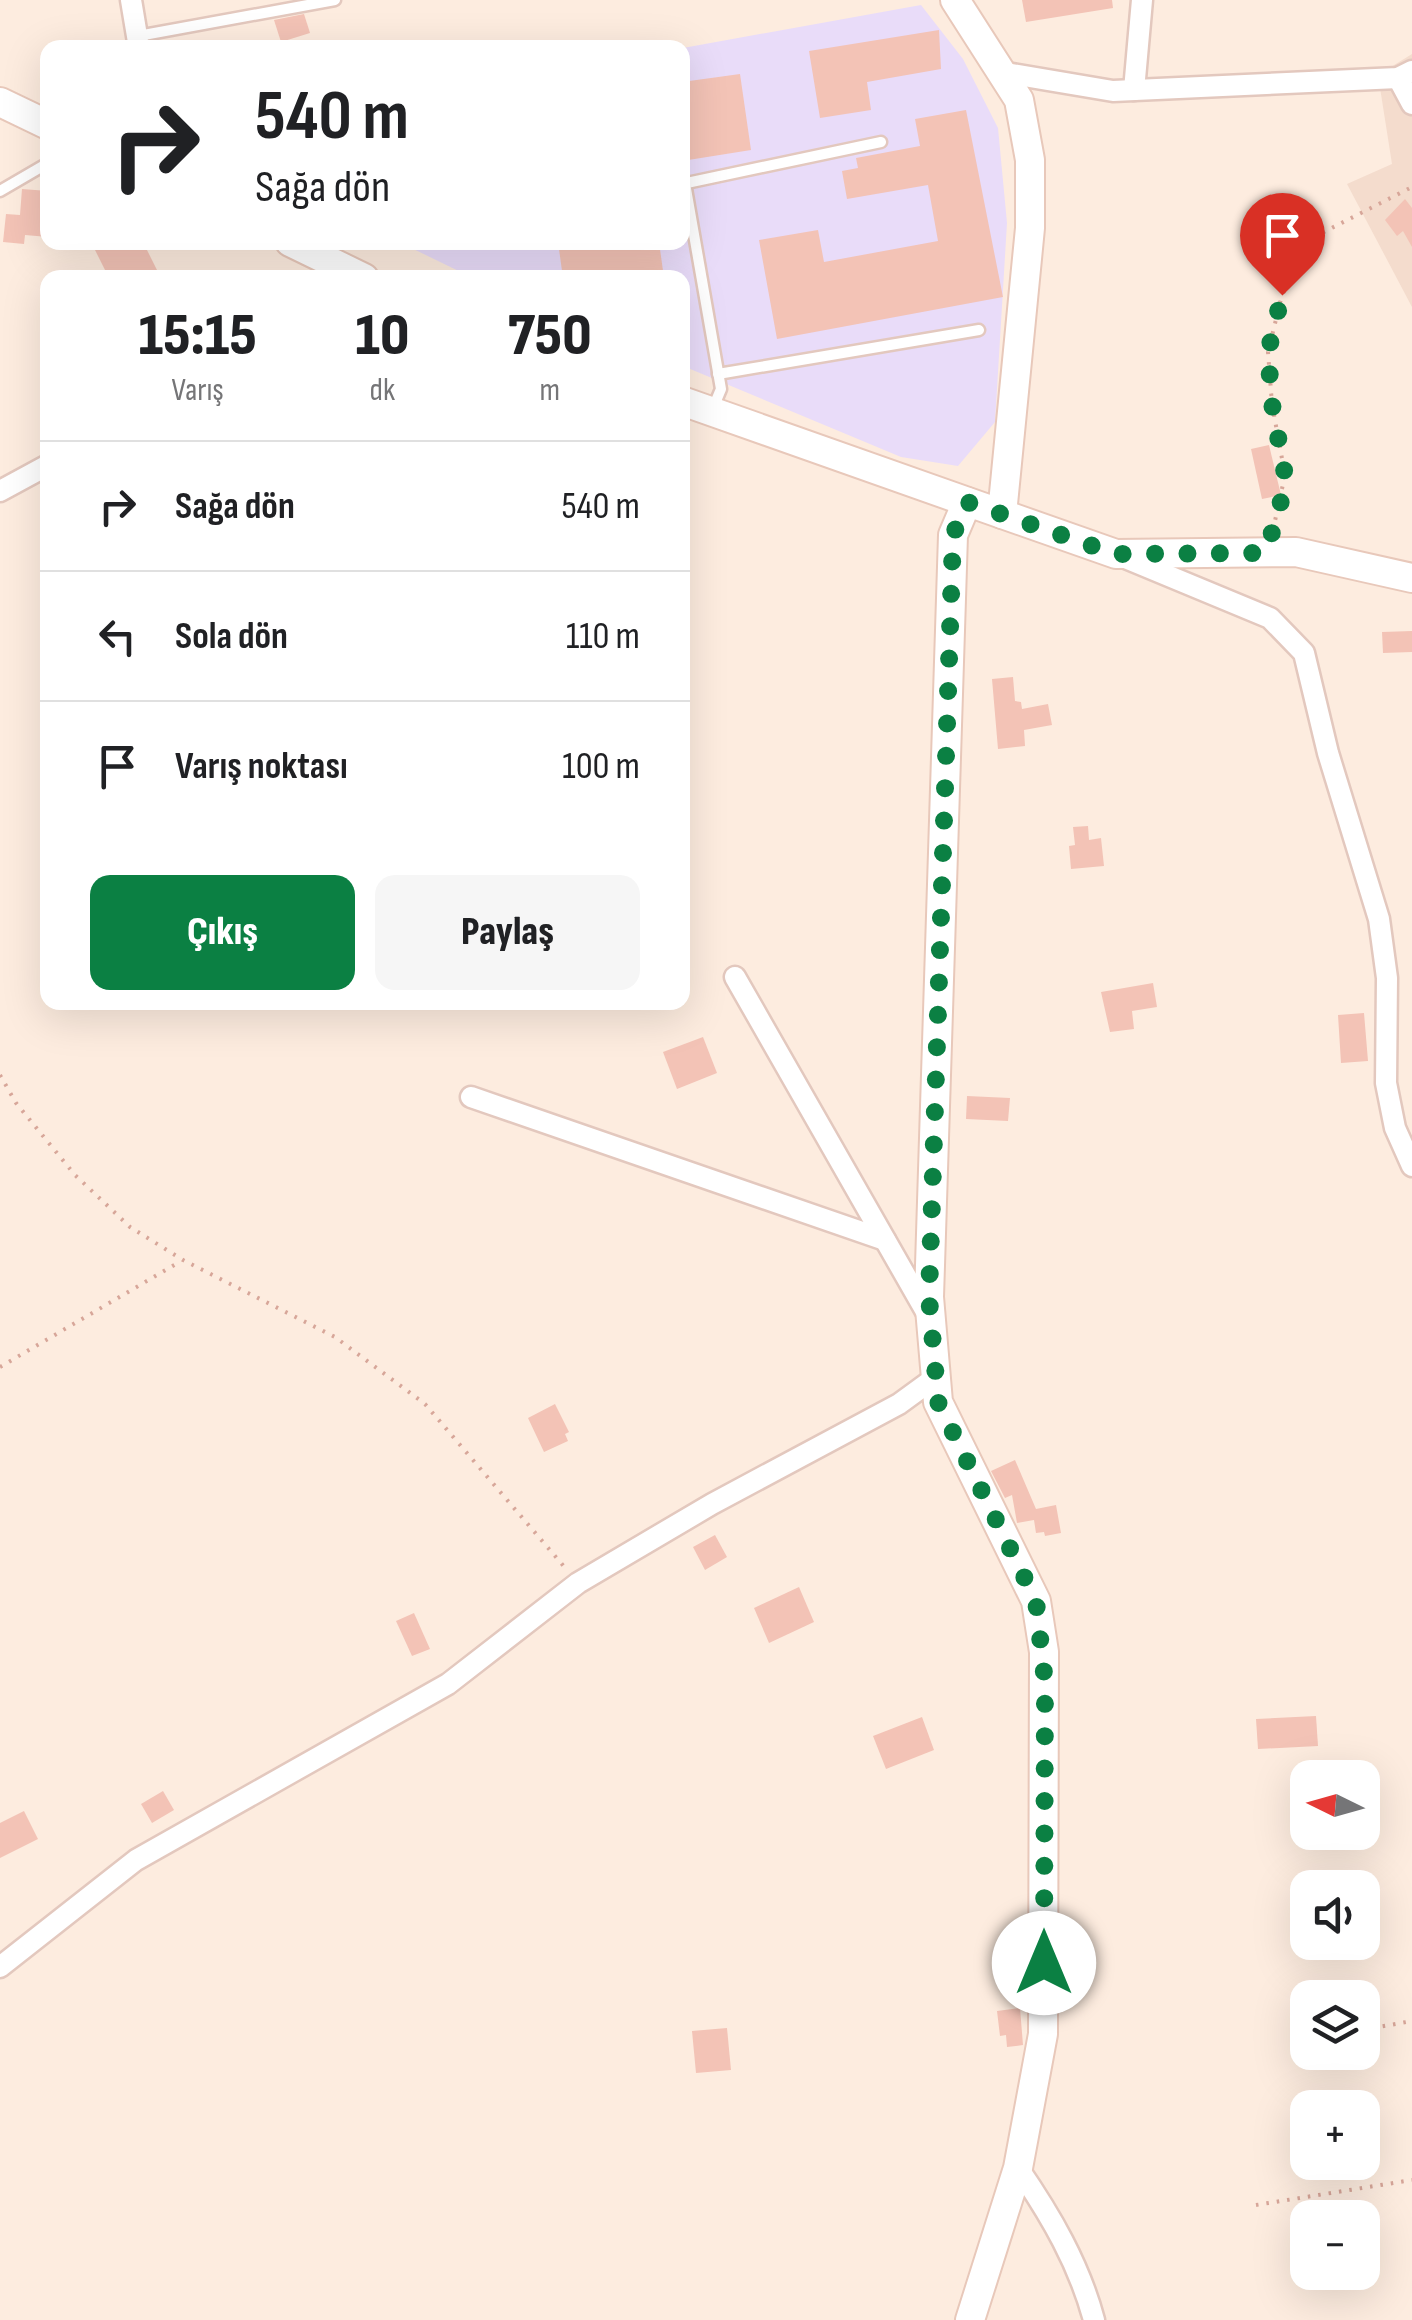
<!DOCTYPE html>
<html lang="tr">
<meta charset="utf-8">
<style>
:root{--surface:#fff;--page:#f6f6f6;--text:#202124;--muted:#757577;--line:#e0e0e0;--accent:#0b8043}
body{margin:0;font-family:"Sofia Sans Condensed",sans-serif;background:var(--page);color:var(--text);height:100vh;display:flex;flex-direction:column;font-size:38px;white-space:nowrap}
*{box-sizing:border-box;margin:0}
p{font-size:32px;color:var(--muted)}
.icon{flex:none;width:55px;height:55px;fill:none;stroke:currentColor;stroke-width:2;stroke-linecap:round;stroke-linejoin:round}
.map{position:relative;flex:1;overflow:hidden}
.sheet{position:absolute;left:40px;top:270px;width:650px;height:740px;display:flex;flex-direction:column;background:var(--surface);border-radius:20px;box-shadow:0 10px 40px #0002}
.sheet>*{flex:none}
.guide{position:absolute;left:40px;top:40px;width:650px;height:210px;border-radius:20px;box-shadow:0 10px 40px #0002;background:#fff;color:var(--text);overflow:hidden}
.needle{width:65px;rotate:275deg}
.tools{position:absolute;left:1290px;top:1760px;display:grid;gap:20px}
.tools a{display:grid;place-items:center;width:90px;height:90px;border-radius:20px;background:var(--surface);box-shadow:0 10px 40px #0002;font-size:50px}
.pin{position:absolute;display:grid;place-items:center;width:85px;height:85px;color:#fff;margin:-102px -42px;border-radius:50% 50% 50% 0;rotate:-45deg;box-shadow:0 0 10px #0007}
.pin .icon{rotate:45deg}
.me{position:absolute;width:110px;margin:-55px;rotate:0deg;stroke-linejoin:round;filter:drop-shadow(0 0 8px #0008)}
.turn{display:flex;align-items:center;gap:35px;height:210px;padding:0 50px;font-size:45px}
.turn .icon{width:130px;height:130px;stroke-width:2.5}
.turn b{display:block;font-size:70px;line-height:85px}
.eta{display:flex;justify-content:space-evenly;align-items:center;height:170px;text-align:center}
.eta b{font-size:60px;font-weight:800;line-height:70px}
.button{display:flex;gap:20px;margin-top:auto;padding:20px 50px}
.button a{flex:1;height:115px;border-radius:20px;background:var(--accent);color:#fff;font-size:40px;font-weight:800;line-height:115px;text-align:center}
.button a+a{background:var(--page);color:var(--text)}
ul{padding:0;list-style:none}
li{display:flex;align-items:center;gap:30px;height:130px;padding:0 50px;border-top:2px solid var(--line)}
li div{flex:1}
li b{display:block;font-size:38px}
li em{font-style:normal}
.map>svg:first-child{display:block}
</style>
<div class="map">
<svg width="1412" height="2320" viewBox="0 0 1412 2320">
<rect width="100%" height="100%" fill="#fdecdf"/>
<polygon fill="#f4dccd" points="1412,54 1412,307 1347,184 1392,164 1378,75"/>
<polygon fill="#e9dcf9" points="921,5 963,59 998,128 1007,223 995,422 958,466 901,457 683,366 682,278 471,277 401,243 682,242 683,48"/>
<g fill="#f3c3b6">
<polygon points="1022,0 1112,0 1113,8 1026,22"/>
<polygon points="304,14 310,33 281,42 274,20"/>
<polygon points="939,30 941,69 867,82 871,110 820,118 809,51"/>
<polygon points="740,74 751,150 682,161 682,82"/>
<polygon points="966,110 1003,297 777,339 759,240 818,230 824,262 938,241 928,185 847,199 842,171 858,168 856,158 920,146 915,119"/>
<polygon points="22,189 48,191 48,237 25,235 24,244 3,242 6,214 20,215"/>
<polygon points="1405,199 1412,208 1412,247 1403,231 1397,236 1385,220"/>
<polygon points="91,242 143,242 161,278 109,278"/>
<polygon points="558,242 659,242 664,278 563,278"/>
<polygon points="1269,445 1281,495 1262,499 1251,449"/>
<polygon points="1412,631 1412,652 1383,653 1382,632"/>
<polygon points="1013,677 1015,701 1021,702 1022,709 1048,704 1052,725 1024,730 1025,746 998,749 992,679"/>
<polygon points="1088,826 1089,840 1101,838 1104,866 1071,869 1069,846 1075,845 1073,827"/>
<polygon points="1153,983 1157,1007 1132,1011 1134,1029 1110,1032 1101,992"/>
<polygon points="1364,1013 1368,1061 1341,1063 1338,1015"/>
<polygon points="703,1037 717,1073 677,1089 663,1052"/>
<polygon points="967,1096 1010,1098 1008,1121 966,1119"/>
<polygon points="555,1404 569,1432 565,1434 568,1441 544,1452 528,1418"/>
<polygon points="1015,1460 1036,1509 1056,1505 1061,1533 1045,1536 1044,1532 1036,1533 1034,1520 1017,1523 1012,1495 1005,1498 991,1471"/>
<polygon points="715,1535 727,1557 705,1570 693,1547"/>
<polygon points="799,1587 814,1622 769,1643 754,1608"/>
<polygon points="414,1613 430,1649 412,1656 396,1621"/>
<polygon points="1316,1716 1318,1746 1258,1749 1256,1719"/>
<polygon points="922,1717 934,1750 886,1769 873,1736"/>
<polygon points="163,1791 174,1810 152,1823 141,1804"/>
<polygon points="24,1811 38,1839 0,1858 0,1823"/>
<polygon points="1020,2008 1023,2045 1007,2047 1006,2035 1000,2036 997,2011"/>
<polygon points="727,2028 731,2070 696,2073 692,2031"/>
</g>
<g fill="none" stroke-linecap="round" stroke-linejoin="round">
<defs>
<g id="lane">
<polyline points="138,36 335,0"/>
<polyline points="685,183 721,389 713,408"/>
<polyline points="682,184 881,142"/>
<polyline points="0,191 48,163"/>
<polyline points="718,374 979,330"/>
</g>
<g id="street">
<polyline points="131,0 139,48"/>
<polyline points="1000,72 1113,91 1398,78 1412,71"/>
<polyline points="1398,78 1412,104"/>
<polyline points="1134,90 1142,0"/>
<polyline points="0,491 48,465"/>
<polyline points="1123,557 1270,618 1304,653 1328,753 1379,919 1387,978 1386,1083 1395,1128 1412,1166"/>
<polyline points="735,977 928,1315"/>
<polyline points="471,1097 885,1240"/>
<polyline points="0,1967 136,1860 448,1684 578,1583 712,1504 899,1404 936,1377"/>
<path d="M 1018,2168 C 1051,2216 1079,2264 1094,2320"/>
</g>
<g id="secondary">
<polyline points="0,102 48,125"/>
<polyline points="290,242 364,278"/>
<polyline points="682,401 1002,514 1030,228 1030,160 1019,100 955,0"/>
<polyline points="967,502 953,535 929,1297 938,1402 1036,1601 1044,1652 1043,2034 1018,2168 970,2320"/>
<polyline points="1002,514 1116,554 1296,552 1412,578"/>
</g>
</defs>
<use href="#lane" stroke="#e3c8be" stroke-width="15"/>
<use href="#street" stroke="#e3c8be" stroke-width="25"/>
<use href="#secondary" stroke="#e8c8ba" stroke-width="32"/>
<g stroke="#d7a699" stroke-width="4" stroke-dasharray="2.5 8" stroke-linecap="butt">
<polyline points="1273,530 1285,475 1272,404 1268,352 1282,295 1316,236 1412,187"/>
<polyline points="0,1075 16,1103 75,1175 130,1227 183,1260 335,1337 425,1404 567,1570"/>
<polyline points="0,1367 181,1261"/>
<polyline points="1362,2030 1412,2021"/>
<polyline points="1305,2039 1308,2039"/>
<polyline points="1256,2205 1412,2180"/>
</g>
<use href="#lane" stroke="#fff" stroke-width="10"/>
<use href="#street" stroke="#fff" stroke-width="20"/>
<use href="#secondary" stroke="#fff" stroke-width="28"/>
</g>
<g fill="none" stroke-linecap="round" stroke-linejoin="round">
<polyline stroke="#0b8043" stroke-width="18" stroke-dasharray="0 32.4" points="1044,1963 1045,1682 1036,1601 938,1402 929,1297 953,535 967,502 1116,554 1263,553 1278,519 1285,475 1272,404 1268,352 1282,295"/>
</g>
</svg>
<div class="tools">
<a><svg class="needle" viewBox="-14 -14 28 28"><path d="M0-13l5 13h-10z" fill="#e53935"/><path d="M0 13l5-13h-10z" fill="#757577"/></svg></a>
<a><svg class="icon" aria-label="sound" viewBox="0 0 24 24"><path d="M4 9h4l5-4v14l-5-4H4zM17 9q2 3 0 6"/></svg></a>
<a><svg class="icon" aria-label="layers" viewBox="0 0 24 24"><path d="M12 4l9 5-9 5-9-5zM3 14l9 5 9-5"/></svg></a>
<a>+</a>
<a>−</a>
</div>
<div class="pin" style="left:1282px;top:295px;background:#d93025"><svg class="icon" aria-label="arrive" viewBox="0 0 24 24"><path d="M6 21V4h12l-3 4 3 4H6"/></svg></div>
<svg class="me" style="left:1044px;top:1963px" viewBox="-20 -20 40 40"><circle r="19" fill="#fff"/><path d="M0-13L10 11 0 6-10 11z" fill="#0b8043"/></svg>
<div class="guide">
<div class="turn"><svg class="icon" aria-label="right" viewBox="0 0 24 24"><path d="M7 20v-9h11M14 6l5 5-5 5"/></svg><div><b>540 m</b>Sağa dön</div></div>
</div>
<section class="sheet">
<div class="eta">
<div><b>15:15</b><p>Varış</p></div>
<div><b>10</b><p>dk</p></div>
<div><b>750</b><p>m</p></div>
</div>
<ul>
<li><svg class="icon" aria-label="right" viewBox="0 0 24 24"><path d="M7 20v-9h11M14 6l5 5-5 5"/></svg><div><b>Sağa dön</b></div><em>540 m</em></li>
<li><svg class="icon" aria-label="left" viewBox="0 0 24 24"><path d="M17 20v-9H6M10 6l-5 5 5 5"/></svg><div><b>Sola dön</b></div><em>110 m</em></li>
<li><svg class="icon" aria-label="arrive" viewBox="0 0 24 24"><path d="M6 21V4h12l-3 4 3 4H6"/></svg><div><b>Varış noktası</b></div><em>100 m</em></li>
</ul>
<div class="button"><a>Çıkış</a><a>Paylaş</a></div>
</section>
</div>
